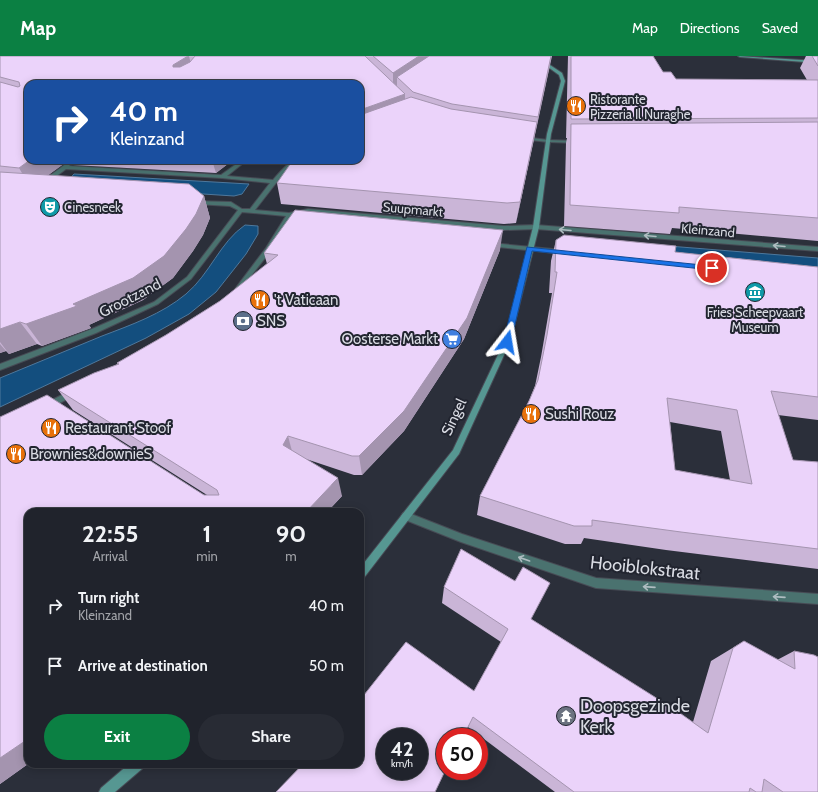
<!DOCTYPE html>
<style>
:root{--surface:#20232c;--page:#282b34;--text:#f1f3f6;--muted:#a2a4a9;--line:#3d4048;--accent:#0b8043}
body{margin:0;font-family:Cabin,sans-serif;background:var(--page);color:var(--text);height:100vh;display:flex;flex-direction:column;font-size:15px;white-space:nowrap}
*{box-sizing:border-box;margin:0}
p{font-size:13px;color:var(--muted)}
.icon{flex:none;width:22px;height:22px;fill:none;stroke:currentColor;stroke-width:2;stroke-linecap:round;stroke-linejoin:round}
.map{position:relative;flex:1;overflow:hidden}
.drawer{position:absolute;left:24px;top:452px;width:340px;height:260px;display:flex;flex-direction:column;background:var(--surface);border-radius:12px;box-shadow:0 2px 10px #0003,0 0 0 1px var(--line)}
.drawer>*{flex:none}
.guide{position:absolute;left:24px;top:24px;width:340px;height:84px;border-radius:12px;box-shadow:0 2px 10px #0003,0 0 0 1px var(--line);background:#1a4fa0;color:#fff;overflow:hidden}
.speed{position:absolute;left:376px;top:672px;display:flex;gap:8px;font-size:20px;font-weight:700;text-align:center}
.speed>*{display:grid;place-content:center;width:52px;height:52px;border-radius:50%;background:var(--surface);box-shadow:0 2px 10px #0003,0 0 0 1px var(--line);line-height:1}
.speed small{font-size:10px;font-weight:400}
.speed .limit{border:6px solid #d22;background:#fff;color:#111}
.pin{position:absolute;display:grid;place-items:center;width:34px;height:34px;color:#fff;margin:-17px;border:2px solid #fff;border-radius:50%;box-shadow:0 1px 4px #0007}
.me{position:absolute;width:44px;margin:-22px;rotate:14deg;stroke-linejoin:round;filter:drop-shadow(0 0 3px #0008)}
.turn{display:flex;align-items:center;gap:14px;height:84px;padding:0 20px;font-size:18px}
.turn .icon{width:52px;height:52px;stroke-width:2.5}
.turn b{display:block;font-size:28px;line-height:34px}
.eta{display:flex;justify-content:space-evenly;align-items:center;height:68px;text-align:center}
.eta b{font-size:24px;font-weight:700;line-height:28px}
.button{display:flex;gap:8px;margin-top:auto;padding:8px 20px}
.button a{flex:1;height:46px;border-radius:24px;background:var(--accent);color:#fff;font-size:16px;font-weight:700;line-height:46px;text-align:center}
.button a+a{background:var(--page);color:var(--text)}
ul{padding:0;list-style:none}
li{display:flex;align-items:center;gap:12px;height:60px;padding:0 20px}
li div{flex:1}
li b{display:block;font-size:15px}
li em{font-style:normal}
header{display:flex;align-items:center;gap:24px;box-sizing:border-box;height:56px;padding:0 20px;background:var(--accent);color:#fff}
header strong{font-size:19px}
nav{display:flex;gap:22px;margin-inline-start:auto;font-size:14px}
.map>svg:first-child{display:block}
</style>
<header>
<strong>Map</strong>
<nav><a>Map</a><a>Directions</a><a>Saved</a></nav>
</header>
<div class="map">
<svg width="818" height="736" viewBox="0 0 818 736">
<rect width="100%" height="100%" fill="#2b2f3a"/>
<g fill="#134e7e" stroke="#4e789c">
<polygon points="74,118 249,128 242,138 234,140 64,129"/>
<path d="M 245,169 L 258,170 L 258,178 L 246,198 L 216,236 L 189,258 L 146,282 L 0,351 L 0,322 C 34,308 68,294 102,280 C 131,269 162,258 186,238 C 210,218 220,186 245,169 Z"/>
<polygon points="606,185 818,202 818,214 690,202"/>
</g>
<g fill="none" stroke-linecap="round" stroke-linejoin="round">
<defs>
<g id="street">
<polygon points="524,81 548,84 578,85 580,86 578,87 548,86 522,83 522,82"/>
<path d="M 71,104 L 76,104 L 69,110 L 221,119 L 242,104 L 247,104 L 227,120 L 273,124 C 280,116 289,104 300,104 L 289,113 L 276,127 L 255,154 L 289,157 L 308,153 L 504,170 L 536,169 L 818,191 L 818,195 L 536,173 L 504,174 L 308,157 L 291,160 L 272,193 L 240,234 L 238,235 L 235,233 L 266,192 L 286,160 L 242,156 L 191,223 L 158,248 L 96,277 L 0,314 L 0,308 L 92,273 L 154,246 L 187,221 L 238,154 L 230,150 L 195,148 L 193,147 L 193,145 L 231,146 L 242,153 L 250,153 L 270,127 L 222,122 L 66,113 L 47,127 L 43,127 L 43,125 Z"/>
<polygon points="491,187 563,194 566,196 563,198 489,190 489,188"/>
<polygon points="72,334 75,335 76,337 75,339 50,352 44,352 43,350 44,348"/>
<polygon points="406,456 462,478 596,522 818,538 818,548 596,532 461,486 403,463 401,460 403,457"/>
</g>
<g id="secondary">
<polygon points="738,0 818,5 818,7 740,1"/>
<polygon points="539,6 550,9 562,17 565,25 551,78 539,171 510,286 459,398 363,523 360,525 360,512 453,394 504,286 533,171 547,78 561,25 559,19 548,11 539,8"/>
<polygon points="129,708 145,708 143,712 115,736 99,736 101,732"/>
</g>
</defs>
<use href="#street" stroke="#474b55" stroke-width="2"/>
<use href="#secondary" stroke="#474b55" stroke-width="2"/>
<use href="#street" fill="#4a726f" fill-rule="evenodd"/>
<use href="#secondary" fill="#569792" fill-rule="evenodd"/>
</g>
<g fill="#cab5d7" fill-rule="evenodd">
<polygon points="0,0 552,0 516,167 504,168 281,148 277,127 360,28 28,28 28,104 69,104 48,119 204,140 210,162 203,179 193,195 173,222 143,244 89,269 91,272 42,290 37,288 9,298 6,295 0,297"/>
<polygon points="568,0 653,0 663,16 676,23 807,24 800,12 806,0 818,0 818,185 672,172 670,178 564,170 566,87 567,82 566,82"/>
<polygon points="70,104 233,104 216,117 73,109"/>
<path d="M 556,184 L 675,196 L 818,211 L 818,364 L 778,359 L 793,404 L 818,406 L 818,513 L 666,494 L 584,482 L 581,488 L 565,488 L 477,459 L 480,440 L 529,345 L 535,330 L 541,301 L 552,237 L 549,237 L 551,205 ZM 670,366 L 721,375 L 730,424 L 675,414 Z"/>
<polygon points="500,194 464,283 404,375 362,419 354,419 306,403 342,440 327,456 28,456 28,708 0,728 0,361 204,439 207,439 73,354 58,334 118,308 117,307 166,279 220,245 267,208 264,197"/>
<polygon points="444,531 531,563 693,666 711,605 744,585 777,604 794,595 818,736 555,736 468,671 474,635 501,586 442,547"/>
</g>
<g fill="#a494af">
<polygon points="188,0 189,0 193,17 173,11 173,9"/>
<polygon points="419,0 444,0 397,21 397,32 393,35 393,17"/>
<polygon points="551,0 549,13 534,81 538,61"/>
<polygon points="405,38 405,56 360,73 360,54"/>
<polygon points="537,66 533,86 516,167 520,146"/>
<polygon points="30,104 69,104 31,132 19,112"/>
<polygon points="212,104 233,104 216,117"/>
<polygon points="204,140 210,162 203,179 193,195 173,222 143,244 89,269 91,272 42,290 26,268 73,248"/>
<polygon points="503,174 500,194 464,283 404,375 362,419 359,400"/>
<polygon points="20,266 37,288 9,298 0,286 0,273"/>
<polygon points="0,288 6,295 0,297"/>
<polygon points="288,380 293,399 283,389"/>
<polygon points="338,422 342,440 327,456 306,456"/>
<polygon points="28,683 28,708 0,728 0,702"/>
</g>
<g fill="#ebd3fa" stroke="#a494af" fill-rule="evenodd">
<polygon points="0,0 188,0 173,9 173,11 180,11 190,6 195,0 365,0 405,38 360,54 360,28 28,28 28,104 30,104 19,112 0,110 0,26 18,31 20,30 19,26 0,21"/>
<polygon points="373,0 419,0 393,17"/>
<polygon points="429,0 551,0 538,61 452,48 413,36 397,21"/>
<polygon points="571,0 653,0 663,16 671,16 676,23 818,24 818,62 571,63"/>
<polygon points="812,0 818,0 818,10"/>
<polygon points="411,41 451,53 537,66 520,146 507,147 277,127 293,104 360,104 360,59"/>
<polygon points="818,66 818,162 679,151 679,157 570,149 571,68"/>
<polygon points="0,116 189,128 204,140 196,158 186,173 164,200 133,222 73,248 77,250 26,268 20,266 0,273"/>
<polygon points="295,154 503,174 467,262 404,355 359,400 352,400 288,380 283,389 338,422 306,456 28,456 28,683 0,702 0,361 47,339 204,439 219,439 217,434 58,334 94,317 119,308 117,307 166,279 220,245 278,199 264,197"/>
<path d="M 564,179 L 676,190 L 675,196 L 818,211 L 818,341 L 771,335 L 793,404 L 818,406 L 818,493 L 681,476 L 592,464 L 592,470 L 574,470 L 480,440 L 529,345 L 538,324 L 547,279 L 557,216 L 555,216 L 556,184 ZM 667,342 L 737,354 L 752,428 L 675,414 Z"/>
<path d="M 461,493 L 515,525 L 523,511 L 550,527 L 531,563 L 677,655 L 708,677 L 733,592 L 744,585 L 795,613 L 794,595 L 814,599 L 818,601 L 818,736 L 783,736 L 764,723 L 762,736 L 756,736 L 750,732 L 749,736 L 574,736 L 473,661 L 463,681 L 445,681 L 445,715 L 435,736 L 276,736 L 303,708 L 360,708 L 360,644 L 406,586 L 474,635 L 508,573 L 444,531 ZM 385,681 L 419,681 L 419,715 L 385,715 Z"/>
</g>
<defs><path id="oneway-shaft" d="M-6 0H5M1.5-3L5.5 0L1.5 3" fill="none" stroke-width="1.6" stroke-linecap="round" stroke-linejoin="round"/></defs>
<g stroke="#aebcc0">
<use href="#oneway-shaft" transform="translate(565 174) rotate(-175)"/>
<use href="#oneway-shaft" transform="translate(650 180) rotate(-175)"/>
<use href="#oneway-shaft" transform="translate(779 190) rotate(-175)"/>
<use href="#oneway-shaft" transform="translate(524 503) rotate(-161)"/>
<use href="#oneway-shaft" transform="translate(649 531) rotate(-176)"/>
<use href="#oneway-shaft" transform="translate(779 541) rotate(-176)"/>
</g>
<polygon fill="#1a73e8" stroke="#114b97" points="527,191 712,210 716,212 712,214 532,195 511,286 507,288 503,286"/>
<defs>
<symbol id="restaurant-disc" viewBox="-11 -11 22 22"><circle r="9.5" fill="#e8710a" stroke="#222530"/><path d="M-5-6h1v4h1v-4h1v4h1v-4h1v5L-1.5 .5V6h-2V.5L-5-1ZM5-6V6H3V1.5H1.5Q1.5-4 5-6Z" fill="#fff"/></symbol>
<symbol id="theatre-disc" viewBox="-11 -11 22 22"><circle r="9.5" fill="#0f9aa8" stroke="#222530"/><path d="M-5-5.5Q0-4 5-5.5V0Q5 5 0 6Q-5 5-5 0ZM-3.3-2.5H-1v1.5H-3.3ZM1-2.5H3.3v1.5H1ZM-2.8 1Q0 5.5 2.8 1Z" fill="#fff"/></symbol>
<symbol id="museum-disc" viewBox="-11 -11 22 22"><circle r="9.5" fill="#0f9aa8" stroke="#222530"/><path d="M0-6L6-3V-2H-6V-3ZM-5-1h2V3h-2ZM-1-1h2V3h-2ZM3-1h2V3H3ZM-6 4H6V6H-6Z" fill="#fff"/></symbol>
<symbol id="bank-disc" viewBox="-11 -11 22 22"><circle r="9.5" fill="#5c6f8a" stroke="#222530"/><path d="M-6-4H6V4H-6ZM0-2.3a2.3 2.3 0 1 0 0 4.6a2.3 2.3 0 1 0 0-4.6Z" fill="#fff"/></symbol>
<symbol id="supermarket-disc" viewBox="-11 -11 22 22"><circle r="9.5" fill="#3f7fe0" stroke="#222530"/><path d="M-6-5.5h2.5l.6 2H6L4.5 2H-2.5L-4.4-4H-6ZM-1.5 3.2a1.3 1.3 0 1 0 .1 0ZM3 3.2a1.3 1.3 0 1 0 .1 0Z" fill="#fff"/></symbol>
<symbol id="temple-disc" viewBox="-11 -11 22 22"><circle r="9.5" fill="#6b7280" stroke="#222530"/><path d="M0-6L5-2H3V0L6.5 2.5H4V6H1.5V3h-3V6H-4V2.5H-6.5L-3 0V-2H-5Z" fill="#fff"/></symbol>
</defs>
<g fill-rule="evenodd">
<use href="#restaurant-disc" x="565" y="39" width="22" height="22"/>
<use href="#theatre-disc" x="39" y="140" width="22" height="22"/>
<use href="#museum-disc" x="744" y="225" width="22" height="22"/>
<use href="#restaurant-disc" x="249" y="233" width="22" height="22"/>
<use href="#bank-disc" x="232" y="254" width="22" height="22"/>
<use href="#supermarket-disc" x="441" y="272" width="22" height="22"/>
<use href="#restaurant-disc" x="520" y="347" width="22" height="22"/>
<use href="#restaurant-disc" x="40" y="361" width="22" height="22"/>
<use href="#restaurant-disc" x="5" y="387" width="22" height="22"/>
<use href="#temple-disc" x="555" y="649" width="22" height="22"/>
</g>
<g text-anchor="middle" stroke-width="4" stroke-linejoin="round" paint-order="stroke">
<g font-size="13" fill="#d9dbe3" stroke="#222530" text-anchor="start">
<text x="590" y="48">Ristorante<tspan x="590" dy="15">Pizzeria Il Nuraghe</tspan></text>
<text x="64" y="156">Cinesneek</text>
<text x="755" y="261" text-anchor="middle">Fries Scheepvaart<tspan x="755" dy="15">Museum</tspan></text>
</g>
<g font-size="13" fill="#d9dbe3" stroke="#222530">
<text transform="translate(413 153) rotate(5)" y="5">Suupmarkt</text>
<text transform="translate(708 174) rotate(5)" y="5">Kleinzand</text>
</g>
<g font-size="15" fill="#d9dbe3" stroke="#222530">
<text transform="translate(130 242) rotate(-27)" y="5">Grootzand</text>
<text transform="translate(454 361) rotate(-65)" y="5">Singel</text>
</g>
<g font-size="15" fill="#d9dbe3" stroke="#222530" text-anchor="start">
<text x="274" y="249">'t Vaticaan</text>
<text x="257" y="270">SNS</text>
<text x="438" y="288" text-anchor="end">Oosterse Markt</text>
<text x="545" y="363">Sushi Rouz</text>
<text x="65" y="377">Restaurant Stoof</text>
<text x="30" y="403">Brownies&amp;downieS</text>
</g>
<g font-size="18" fill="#d9dbe3" stroke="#222530">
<text transform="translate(645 512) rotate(6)" y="6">Hooiblokstraat</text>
</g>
<g font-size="18" fill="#d9dbe3" stroke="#222530" text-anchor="start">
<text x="580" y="656">Doopsgezinde<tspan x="580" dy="21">Kerk</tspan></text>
</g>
</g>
</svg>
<div class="speed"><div>42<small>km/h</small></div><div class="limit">50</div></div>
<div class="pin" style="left:712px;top:212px;background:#d93025"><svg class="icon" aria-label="arrive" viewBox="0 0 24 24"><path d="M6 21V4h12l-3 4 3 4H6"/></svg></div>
<svg class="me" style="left:507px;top:286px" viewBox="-20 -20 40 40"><path d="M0-17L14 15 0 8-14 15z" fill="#1a73e8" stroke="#fff" stroke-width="4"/></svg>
<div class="guide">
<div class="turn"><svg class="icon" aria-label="right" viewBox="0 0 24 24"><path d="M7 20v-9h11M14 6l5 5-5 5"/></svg><div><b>40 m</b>Kleinzand</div></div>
</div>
<section class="drawer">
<div class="eta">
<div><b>22:55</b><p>Arrival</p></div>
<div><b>1</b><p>min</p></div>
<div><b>90</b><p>m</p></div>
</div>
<ul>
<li><svg class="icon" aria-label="right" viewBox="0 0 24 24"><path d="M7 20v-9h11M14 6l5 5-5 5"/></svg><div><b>Turn right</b><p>Kleinzand</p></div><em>40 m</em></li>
<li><svg class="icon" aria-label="arrive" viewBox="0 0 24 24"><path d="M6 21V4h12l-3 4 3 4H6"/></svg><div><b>Arrive at destination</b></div><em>50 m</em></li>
</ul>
<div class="button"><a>Exit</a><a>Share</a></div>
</section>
</div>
